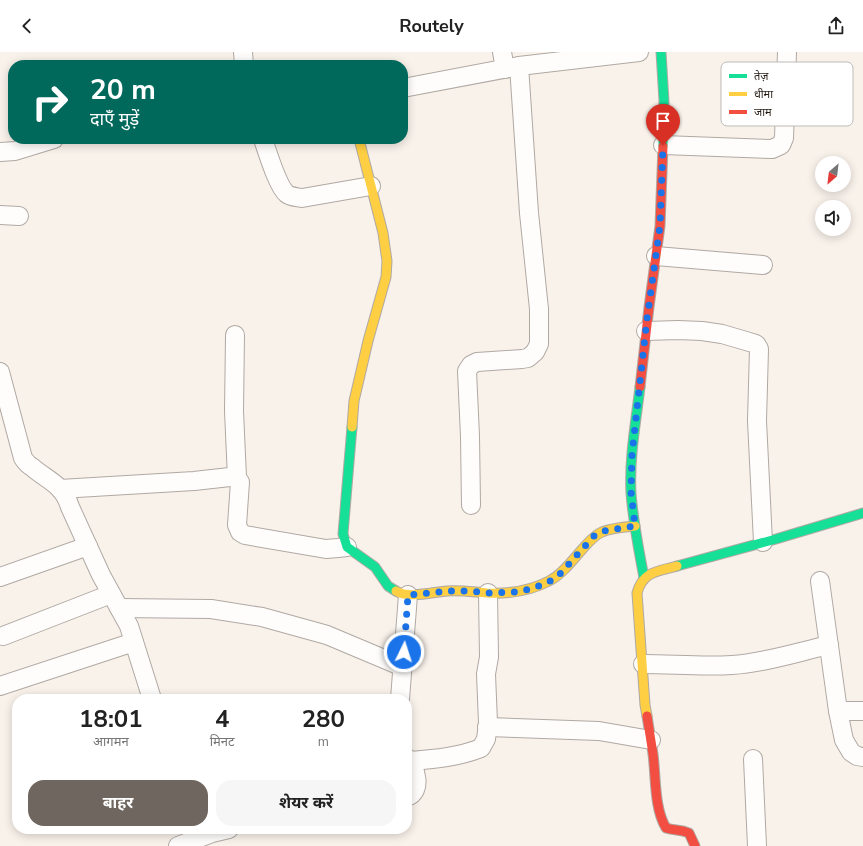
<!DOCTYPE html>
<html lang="hi">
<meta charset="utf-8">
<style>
:root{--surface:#fff;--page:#f6f6f6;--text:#222;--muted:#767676;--accent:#6f665f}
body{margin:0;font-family:"Nunito Sans","Noto Sans Devanagari",sans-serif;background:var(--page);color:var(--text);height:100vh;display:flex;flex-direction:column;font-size:15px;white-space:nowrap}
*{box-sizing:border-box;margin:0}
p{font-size:13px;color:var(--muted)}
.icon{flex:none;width:22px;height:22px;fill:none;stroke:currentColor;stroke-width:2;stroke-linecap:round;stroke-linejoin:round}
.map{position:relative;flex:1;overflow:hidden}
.panel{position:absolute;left:12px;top:642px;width:400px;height:140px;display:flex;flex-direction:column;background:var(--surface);border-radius:16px;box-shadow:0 2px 10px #0003}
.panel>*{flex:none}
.guide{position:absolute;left:8px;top:8px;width:400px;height:84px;border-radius:16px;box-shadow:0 2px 10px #0003;background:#00695c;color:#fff;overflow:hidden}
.needle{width:26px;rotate:208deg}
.fabs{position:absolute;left:815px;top:104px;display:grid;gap:8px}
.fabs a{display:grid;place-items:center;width:36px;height:36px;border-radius:50%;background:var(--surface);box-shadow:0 2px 10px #0003;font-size:20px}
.pin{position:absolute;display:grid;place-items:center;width:34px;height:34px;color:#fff;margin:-41px -17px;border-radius:50% 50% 50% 0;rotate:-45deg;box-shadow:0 0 4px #0007}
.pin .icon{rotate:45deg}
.me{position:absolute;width:44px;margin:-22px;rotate:4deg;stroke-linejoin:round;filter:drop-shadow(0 0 3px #0008)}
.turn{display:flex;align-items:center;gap:14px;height:84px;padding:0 16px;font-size:18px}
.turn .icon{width:52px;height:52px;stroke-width:2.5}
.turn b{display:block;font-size:28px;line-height:34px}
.eta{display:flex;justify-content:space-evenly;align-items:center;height:68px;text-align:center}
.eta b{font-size:24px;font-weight:700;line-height:28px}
.cta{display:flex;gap:8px;margin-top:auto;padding:8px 16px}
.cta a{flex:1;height:46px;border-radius:16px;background:var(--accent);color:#fff;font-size:16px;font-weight:700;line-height:46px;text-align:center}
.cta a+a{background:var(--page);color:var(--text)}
header{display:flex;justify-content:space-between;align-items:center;height:52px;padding:0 16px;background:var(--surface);font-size:18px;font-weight:700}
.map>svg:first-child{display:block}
</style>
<header><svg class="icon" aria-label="back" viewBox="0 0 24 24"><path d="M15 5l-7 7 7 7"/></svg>Routely<svg class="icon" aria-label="share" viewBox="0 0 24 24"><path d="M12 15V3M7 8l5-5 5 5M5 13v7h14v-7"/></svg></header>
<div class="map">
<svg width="863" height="794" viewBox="0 0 863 794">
<rect width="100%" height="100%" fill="#f9f2eb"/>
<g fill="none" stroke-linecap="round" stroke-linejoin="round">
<defs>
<g id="street">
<polyline points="243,0 244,13"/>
<polyline points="502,0 505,17"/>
<polyline points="403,36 519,14 639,0"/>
<path d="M 263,87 C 267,99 278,135 287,142 C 291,145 297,145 302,146 L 371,134"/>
<polyline points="663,93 772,97 781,93 784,86 787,0"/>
<polyline points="0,100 15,99 54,87"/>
<polyline points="0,163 19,164"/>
<polyline points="656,204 763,213"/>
<polyline points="646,279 678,278 702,279 722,282 746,289 756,292 759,297 757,369 763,490"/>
<polyline points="235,283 234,359 237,426"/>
<path d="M 0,320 L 23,406 C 25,409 28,413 32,415 C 48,429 63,432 70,455 L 101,523 L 129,574 L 152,647"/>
<polyline points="60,437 194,429 230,425 237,426 240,430 237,473 240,480 245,483 326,497 338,496 347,495"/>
<polyline points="471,453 470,384 467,319 471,313 477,310 522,307 528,306 535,300 539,292 539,257 529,161 519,14"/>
<polyline points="0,525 88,494"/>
<polyline points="820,529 838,659 844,688 851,700 857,704 863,705"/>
<polyline points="119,556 211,557 262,565 327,583 403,615"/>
<polyline points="3,584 111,542"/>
<path d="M 643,612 C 672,612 702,615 732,613 C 764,611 798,600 829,593"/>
<polyline points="0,634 134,590"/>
<polyline points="400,647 408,543"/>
<polyline points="838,659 863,659"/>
<polyline points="487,675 599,679 651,688"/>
<path d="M 407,706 C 416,716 423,739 407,745"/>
<polyline points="753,707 757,794"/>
<path d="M 410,709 C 434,707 459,705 481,696 L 486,687 L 488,671 L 486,622 L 489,605 L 488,541"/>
<polyline points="178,794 212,781 229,777"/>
</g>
<g id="fast">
<polyline points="661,0 664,49 663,94"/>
<path d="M 640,335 C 636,369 629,407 631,441 C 633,470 639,498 644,526"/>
<polyline points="352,375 343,482 347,495 375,515 388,534 396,539"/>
<polyline points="677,514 776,487 863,461"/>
</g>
<g id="slow">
<polyline points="352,375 354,349 368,289 386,225 387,209 383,181 359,87"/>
<path d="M 396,539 C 408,547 433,540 447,539 C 460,538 473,540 487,541 C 508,542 530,539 549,529 C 563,522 575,505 586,493 C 591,488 595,483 602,480 C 610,476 626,475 635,474"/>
<path d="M 647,664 L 645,653 L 637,541 C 643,519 657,520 677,514"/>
</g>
<g id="jam">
<polyline points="640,335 649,255 660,174 663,94"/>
<path d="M 647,664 C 649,677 651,689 653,702 C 656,725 654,756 666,776 C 675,779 680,777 689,781 L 695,794"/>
</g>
</defs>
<use href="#street" stroke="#b0a9a3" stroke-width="20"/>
<use href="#fast" stroke="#b0a9a3" stroke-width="11"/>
<use href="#slow" stroke="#b0a9a3" stroke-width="11"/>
<use href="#jam" stroke="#b0a9a3" stroke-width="11"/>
<use href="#street" stroke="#fefdfc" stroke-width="18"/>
<use href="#fast" stroke="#16e098" stroke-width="9"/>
<use href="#slow" stroke="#ffcf43" stroke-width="9"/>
<use href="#jam" stroke="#f24e42" stroke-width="9"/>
</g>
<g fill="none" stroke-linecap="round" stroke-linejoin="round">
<polyline stroke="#1a73e8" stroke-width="7" stroke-dasharray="0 12.6" points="404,600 408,543 448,539 468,539 488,541 518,540 534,536 550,529 559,523 594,484 603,479 635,474 631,440 632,402 647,267 660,174 663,93"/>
</g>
<rect x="721" y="10" width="132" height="64" rx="6" fill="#fff" stroke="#bdbbb8" stroke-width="1"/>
<rect x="729" y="22" width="18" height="4" fill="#16e098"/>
<rect x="729" y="40" width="18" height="4" fill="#ffcf43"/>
<rect x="729" y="58" width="18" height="4" fill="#f24e42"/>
<g font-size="11" fill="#241b14">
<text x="754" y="28">तेज़</text>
<text x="754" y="46">धीमा</text>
<text x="754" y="64">जाम</text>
</g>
</svg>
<div class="fabs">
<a><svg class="needle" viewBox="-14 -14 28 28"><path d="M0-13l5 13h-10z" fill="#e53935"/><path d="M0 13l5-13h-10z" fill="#767676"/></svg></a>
<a><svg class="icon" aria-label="sound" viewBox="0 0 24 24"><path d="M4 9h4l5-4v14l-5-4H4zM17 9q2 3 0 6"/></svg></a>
</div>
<div class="pin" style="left:663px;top:93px;background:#d93025"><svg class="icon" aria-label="arrive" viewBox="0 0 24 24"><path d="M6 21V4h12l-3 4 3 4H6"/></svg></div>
<svg class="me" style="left:404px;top:600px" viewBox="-20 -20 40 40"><circle r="17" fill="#1a73e8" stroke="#fff" stroke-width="3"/><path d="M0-11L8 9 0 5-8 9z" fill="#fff"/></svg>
<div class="guide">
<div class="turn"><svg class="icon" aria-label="right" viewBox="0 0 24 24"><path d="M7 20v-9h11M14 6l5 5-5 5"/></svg><div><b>20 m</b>दाएँ मुड़ें</div></div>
</div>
<section class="panel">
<div class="eta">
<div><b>18:01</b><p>आगमन</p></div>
<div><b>4</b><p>मिनट</p></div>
<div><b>280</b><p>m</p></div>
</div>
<div class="cta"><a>बाहर</a><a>शेयर करें</a></div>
</section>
</div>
